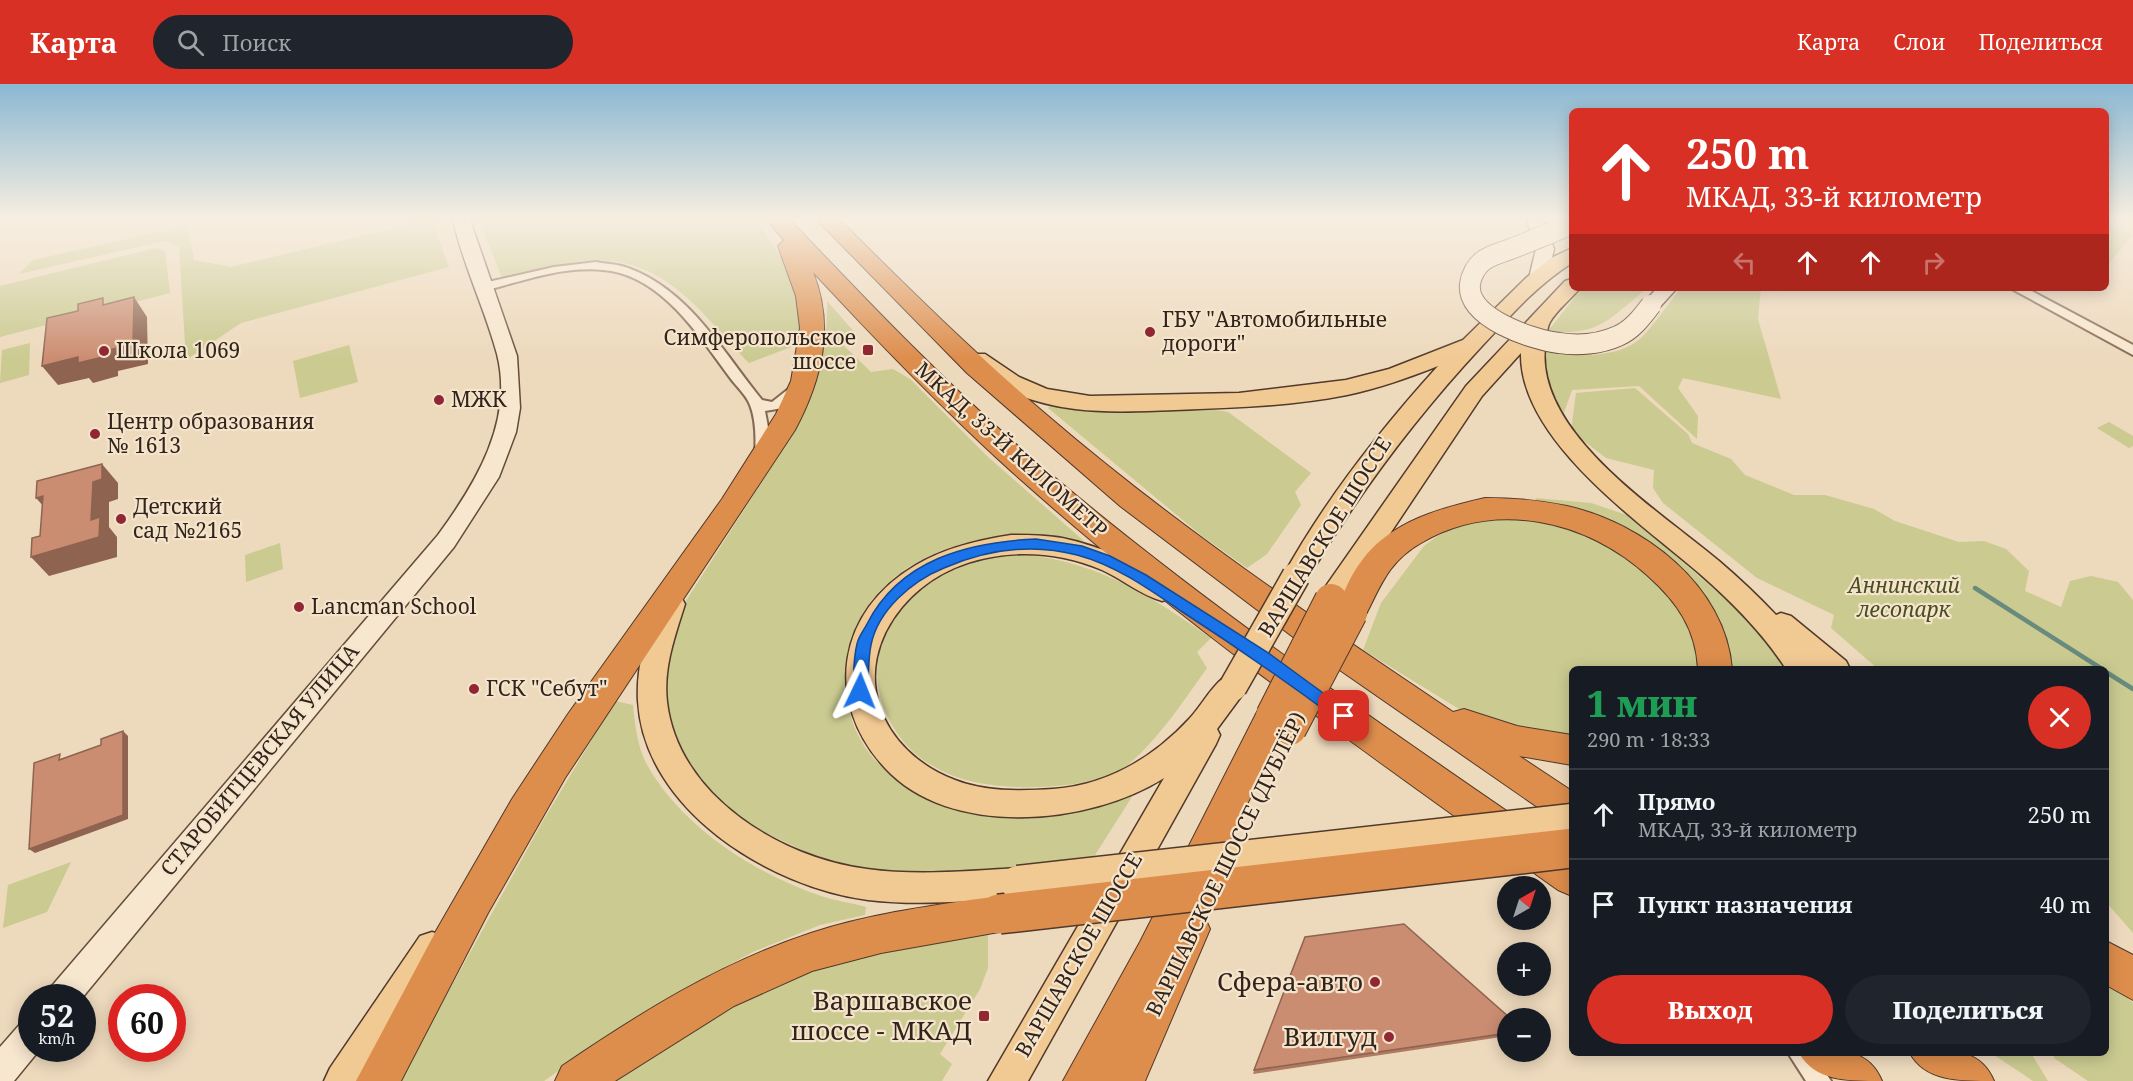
<!DOCTYPE html>
<html lang="ru">
<meta charset="utf-8">
<style>
:root{--surface:#171b24;--page:#20242c;--text:#f1f3f6;--muted:#9ea1a6;--line:#363941;--accent:#d93025}
body{margin:0;font-family:"Noto Serif",serif;background:var(--page);color:var(--text);height:100vh;display:flex;flex-direction:column;font-size:22px;white-space:nowrap}
*{box-sizing:border-box;margin:0}
p{font-size:20px;color:var(--muted)}
.icon{flex:none;width:33px;height:33px;fill:none;stroke:currentColor;stroke-width:2;stroke-linecap:round;stroke-linejoin:round}
.map{position:relative;flex:1;overflow:hidden}
.panel{position:absolute;left:1569px;top:582px;width:540px;height:390px;display:flex;flex-direction:column;background:var(--surface);border-radius:9px;box-shadow:0 3px 15px #0003}
.panel>*{flex:none}
.guide{position:absolute;left:1569px;top:24px;width:540px;height:183px;border-radius:9px;box-shadow:0 3px 15px #0003;background:#d93025;color:#fff;overflow:hidden}
.needle{width:39px;rotate:39deg}
.buttons{position:absolute;left:1497px;top:792px;display:grid;gap:12px}
.buttons a{display:grid;place-items:center;width:54px;height:54px;border-radius:50%;background:var(--surface);box-shadow:0 3px 15px #0003;font-size:30px}
.speed{position:absolute;left:18px;top:900px;display:flex;gap:12px;font-size:30px;font-weight:700;text-align:center}
.speed>*{display:grid;place-content:center;width:78px;height:78px;border-radius:50%;background:var(--surface);box-shadow:0 3px 15px #0003;line-height:1}
.speed small{font-size:15px;font-weight:400}
.speed .limit{border:9px solid #d22;background:#fff;color:#111}
.pin{position:absolute;display:grid;place-items:center;width:51px;height:51px;color:#fff;margin:-26px;border-radius:12px;box-shadow:0 3px 9px #0006}
.me{position:absolute;width:66px;margin:-33px;rotate:2deg;stroke-linejoin:round;filter:drop-shadow(0 0 4px #0008)}
.turn{display:flex;align-items:center;gap:21px;height:126px;padding:0 18px;font-size:27px}
.turn .icon{width:78px;height:78px;stroke-width:2.5}
.turn b{display:block;font-size:42px;line-height:51px}
.lanes{display:flex;align-items:center;height:57px;padding:0 18px;background:#0003;justify-content:center;gap:30px;direction:ltr}
.lanes .off{opacity:.35}
.round{display:grid;place-items:center;flex:none;width:63px;height:63px;border-radius:32px;background:var(--page)}
.headline{display:flex;align-items:center;justify-content:space-between;height:102px;padding:0 18px}
h1{font-size:36px;font-weight:800;line-height:45px;color:#1e9e55}
.cta{display:flex;gap:12px;margin-top:auto;padding:12px 18px}
.cta a{flex:1;height:69px;border-radius:36px;background:var(--accent);color:#fff;font-size:24px;font-weight:800;line-height:69px;text-align:center}
.cta a+a{background:var(--page);color:var(--text)}
ul{padding:0;list-style:none}
li{display:flex;align-items:center;gap:18px;height:90px;padding:0 18px;border-top:2px solid var(--line)}
li div{flex:1}
li b{display:block;font-size:22px}
li em{font-style:normal}
header{display:flex;align-items:center;gap:36px;box-sizing:border-box;height:84px;padding:0 30px;background:var(--accent);color:#fff}
header strong{font-size:28px}
nav{display:flex;gap:33px;margin-inline-start:auto;font-size:21px}
.search{width:420px;height:54px;background:var(--page);display:flex;align-items:center;gap:15px;box-sizing:border-box;padding:0 21px;border-radius:33px;color:var(--muted);font-size:22px}
.map>svg:first-child{display:block}
</style>
<header>
<strong>Карта</strong>
<div class="search"><svg class="icon" aria-label="search" viewBox="0 0 24 24"><circle cx="10" cy="10" r="6"/><path d="M15 15l6 6"/></svg>Поиск</div>
<nav><a>Карта</a><a>Слои</a><a>Поделиться</a></nav>
</header>
<div class="map">
<svg width="2133" height="997" viewBox="0 0 2133 997">
<rect width="100%" height="100%" fill="#edd9bc"/>
<g fill="#caca91">
<polygon points="426,136 432,136 449,183 241,239 186,276 179,163 164,157 19,190 33,176 188,141 194,176 231,183"/>
<path d="M 479,136 L 757,136 L 794,193 L 802,259 L 749,279 C 702,230 664,170 587,177 C 559,179 530,188 502,194 Z"/>
<polygon points="2106,140 2133,150 2106,183"/>
<polygon points="156,164 165,167 170,209 0,253 0,202"/>
<path d="M 1582,204 L 1647,204 C 1611,234 1598,253 1548,247 Z"/>
<path d="M 1681,204 L 1761,204 L 1758,235 L 1781,315 L 1683,294 L 1678,304 L 1698,332 L 1697,355 L 1639,302 L 1572,306 L 1561,337 L 1545,293 L 1543,267 C 1571,271 1610,276 1636,258 C 1648,250 1670,217 1681,204 Z"/>
<path d="M 827,217 L 857,251 L 840,258 L 871,288 L 893,285 L 910,295 L 988,373 L 1084,457 C 1010,444 922,454 871,517 C 859,533 853,551 849,571 C 830,659 901,719 982,729 C 996,731 1013,726 1027,724 C 1063,719 1099,714 1135,708 L 1090,779 L 1028,779 L 1028,783 L 928,788 L 886,787 L 855,784 L 819,774 L 758,745 L 731,727 L 688,683 L 668,636 L 665,577 L 684,520 L 795,346 C 817,305 828,264 827,217 Z"/>
<polygon points="30,259 29,291 0,299 2,266"/>
<polygon points="349,261 358,298 300,314 293,277"/>
<polygon points="1635,304 1688,350 1692,359 1731,375 1745,391 1794,411 1825,411 1874,425 1895,437 1959,458 1984,457 2006,465 2029,487 2025,507 2061,523 2070,497 2091,492 2118,498 2133,516 2133,849 2106,818 2106,585 1878,585 1831,544 1834,531 1757,494 1663,419 1653,404 1654,386 1606,374 1571,347 1576,309"/>
<polygon points="1051,320 1202,324 1228,328 1311,389 1295,408 1301,421 1267,470 1247,484 1202,452 1048,324"/>
<polygon points="2109,338 2133,352 2133,362 2129,364 2097,344"/>
<polygon points="1535,414 1591,419 1630,432 1747,534 1789,585 1729,585 1702,514 1537,418"/>
<polygon points="1537,433 1600,451 1681,517 1704,585 1572,585 1572,656 1493,642 1459,625 1363,566 1381,519 1424,462 1450,443 1473,435"/>
<polygon points="280,459 283,485 246,498 245,471"/>
<path d="M 1029,471 C 1102,480 1152,513 1211,554 L 1197,568 L 1207,584 C 1184,616 1161,652 1130,679 C 1107,698 1067,702 1039,703 C 1003,704 965,701 933,682 C 908,669 889,642 881,616 C 861,541 926,482 997,473 C 1007,471 1018,472 1029,471 Z"/>
<path d="M 615,617 L 633,621 C 635,640 637,661 646,679 C 681,743 754,789 821,812 C 836,817 852,819 866,823 L 865,831 L 820,841 L 755,867 L 700,896 L 618,945 L 544,997 L 399,997 L 543,737 Z"/>
<polygon points="71,778 47,828 3,844 8,801"/>
<path d="M 988,847 L 988,884 L 980,905 L 940,970 L 952,980 L 942,997 L 608,997 C 670,959 732,916 800,890 C 860,868 925,859 988,847 Z"/>
<polygon points="2106,893 2133,919 2133,997 2088,997 2054,974 2054,969 2106,969"/>
<polygon points="1991,969 2031,969 2048,997 2033,997"/>
</g>
<g fill="none" stroke-linecap="round" stroke-linejoin="round">
<g stroke="#688b7e" stroke-width="4.5">
<polyline points="1975,504 2102,585"/>
<polyline points="2106,588 2133,605"/>
</g>
<defs>
<g id="street">
<path d="M 596,178 C 606,180 618,180 628,184 C 689,206 723,268 762,316 L 772,318 L 791,303 L 801,303 L 801,309 L 783,324 L 765,327 L 770,354 L 767,375 L 762,376 L 755,371 C 756,355 756,336 750,321 C 747,312 737,303 731,295 C 702,256 669,203 620,189 C 576,177 526,196 484,207 L 478,203 L 479,200 L 554,183 Z"/>
<polygon points="2010,204 2026,204 2133,261 2133,271"/>
<polygon points="1788,969 1813,969 1831,997 1806,997"/>
</g>
<g id="secondary">
<path d="M 453,136 L 470,136 L 517,272 L 520,324 L 516,348 L 499,393 L 454,463 L 82,914 L 46,914 L 51,903 L 438,451 C 476,399 514,337 497,270 C 485,225 463,181 453,136 Z"/>
<polygon points="1527,136 1543,136 1554,165 1547,194 1538,200 1529,194 1536,165"/>
<polygon points="1657,204 1677,204 1658,225 1644,225 1642,221"/>
<polygon points="32,934 32,964 41,964 14,997 0,997 0,963 21,939"/>
</g>
<g id="primary">
<path d="M 1572,164 L 1572,179 C 1537,201 1510,232 1482,262 C 1414,335 1356,413 1305,499 L 1296,502 L 1287,499 L 1283,492 C 1325,416 1380,346 1438,282 C 1408,294 1379,304 1347,311 C 1291,322 1233,324 1175,326 C 1142,327 1108,329 1075,325 C 1041,321 986,305 966,275 L 969,270 L 985,270 L 1019,293 L 1047,305 L 1090,312 L 1239,309 L 1346,296 L 1389,285 L 1463,256 L 1526,194 L 1551,174 Z"/>
<path d="M 1572,195 L 1572,204 L 1580,204 C 1571,215 1557,226 1550,238 C 1547,243 1547,251 1546,256 C 1529,346 1660,427 1719,477 C 1739,494 1758,512 1776,531 L 1781,529 L 1791,532 L 1846,577 L 1850,585 L 1786,585 C 1763,549 1732,518 1700,490 C 1641,439 1519,356 1521,269 L 1482,312 L 1341,523 L 1331,526 L 1321,523 L 1317,516 L 1321,509 L 1466,302 L 1565,197 Z"/>
<path d="M 1011,451 C 1028,451 1045,451 1062,454 C 1088,459 1163,484 1176,507 L 1172,514 L 1162,517 C 1141,511 1122,495 1102,486 C 1036,458 951,465 902,523 C 848,588 879,667 955,696 C 985,708 1021,707 1053,705 C 1108,701 1154,673 1190,634 C 1201,622 1210,605 1222,595 C 1229,590 1236,592 1243,595 L 1248,603 L 1217,645 L 1220,651 L 1216,660 L 1028,997 L 988,997 L 1164,694 C 1090,741 950,755 885,684 C 823,617 837,527 916,481 C 945,464 978,456 1011,451 Z"/>
<path d="M 671,510 L 681,513 L 685,520 C 675,552 663,584 667,618 C 678,712 781,774 867,785 C 917,792 968,787 1018,784 L 1030,788 L 1035,799 L 1030,810 L 1018,814 C 968,817 918,822 868,816 C 770,803 644,726 638,617 C 636,583 646,552 657,520 L 661,513 Z"/>
<polygon points="432,848 444,852 449,864 444,876 365,997 324,997 330,984 420,852"/>
</g>
<g id="highway">
<path d="M 767,136 L 790,136 C 871,221 951,305 1040,381 C 1207,524 1391,647 1572,772 L 1572,812 L 1558,806 C 1375,675 1188,545 1020,395 C 947,330 879,259 813,188 C 835,243 822,295 795,346 L 565,694 L 488,829 L 401,997 L 356,997 L 436,847 L 512,715 L 568,630 L 722,415 L 776,330 L 791,297 L 800,244 L 796,212 L 778,162 L 784,156 Z"/>
<path d="M 817,136 L 840,136 C 907,203 975,270 1048,332 C 1175,441 1314,535 1453,628 L 1464,625 L 1517,642 L 1572,651 L 1572,681 L 1519,672 L 1572,707 L 1572,743 L 1559,738 L 1305,562 L 1120,422 L 967,289 Z"/>
<path d="M 1485,414 C 1513,414 1539,416 1567,422 C 1643,439 1726,502 1732,585 L 1698,585 C 1696,545 1677,518 1648,492 C 1587,436 1495,415 1421,459 C 1386,479 1380,505 1362,538 L 1351,541 L 1340,538 L 1335,529 C 1343,511 1350,491 1363,475 C 1392,437 1441,424 1485,414 Z"/>
<polygon points="1272,618 1284,622 1289,632 1196,828 1204,832 1210,845 1145,997 1063,997 1140,858 1260,622"/>
<path d="M 999,812 L 1013,817 L 1019,830 L 1013,843 L 999,848 L 881,869 L 812,887 L 734,922 L 615,997 L 555,997 L 562,982 C 640,929 720,879 811,849 C 872,829 936,821 999,812 Z"/>
<polygon points="2106,857 2133,871 2133,916 2106,901"/>
<path d="M 1799,969 C 1834,969 1866,959 1882,997 C 1846,997 1815,997 1799,969 Z"/>
<path d="M 1910,969 C 1944,969 1978,959 1994,997 C 1959,997 1925,997 1910,969 Z"/>
</g>
</defs>
<use href="#street" stroke="#846956" stroke-width="4"/>
<use href="#secondary" stroke="#654b3a" stroke-width="3"/>
<use href="#primary" stroke="#51392b" stroke-width="3"/>
<use href="#highway" stroke="#51392b" stroke-width="2"/>
<use href="#street" fill="#f8e7cf" fill-rule="evenodd"/>
<use href="#secondary" fill="#f8e7cf" fill-rule="evenodd"/>
<use href="#primary" fill="#f1c993" fill-rule="evenodd"/>
<use href="#highway" fill="#dd8d4c" fill-rule="evenodd"/>
<defs>
<path id="secondary-bridge" d="M 1572,140 C 1551,149 1529,158 1508,166 C 1500,169 1489,172 1483,177 C 1476,182 1471,192 1470,200 C 1466,234 1533,256 1559,259 C 1578,262 1600,260 1618,252 C 1632,246 1642,233 1651,221"/>
<polyline id="primary-bridge-far1" points="1233,603 1296,492"/>
<polyline id="primary-bridge" points="1018,799 1572,737"/>
<g id="highway-bridge-far1">
<polyline points="1272,632 1331,516"/>
<polyline points="1290,645 1351,529"/>
</g>
<polyline id="highway-bridge" points="999,830 1572,764"/>
</defs>
<use href="#secondary-bridge" stroke="#654b3a" stroke-width="22" stroke-linecap="butt"/>
<use href="#primary-bridge-far1" stroke="#51392b" stroke-width="30" stroke-linecap="butt"/>
<use href="#primary-bridge" stroke="#51392b" stroke-width="37" stroke-linecap="butt"/>
<use href="#highway-bridge-far1" stroke="#51392b" stroke-width="34" stroke-linecap="butt"/>
<use href="#highway-bridge" stroke="#51392b" stroke-width="42" stroke-linecap="butt"/>
<use href="#secondary-bridge" stroke="#f8e7cf" stroke-width="20"/>
<use href="#primary-bridge-far1" stroke="#f1c993" stroke-width="27"/>
<use href="#primary-bridge" stroke="#f1c993" stroke-width="34"/>
<use href="#highway-bridge-far1" stroke="#dd8d4c" stroke-width="32"/>
<use href="#highway-bridge" stroke="#dd8d4c" stroke-width="39"/>
</g>
<polygon fill="#af7962" points="1305,853 1508,934 1508,952 1253,990"/>
<g fill="#8e6350">
<polygon points="134,213 147,233 148,280 118,287 118,292 93,299 89,294 58,301 42,282 104,267"/>
<polygon points="102,380 118,399 118,415 109,418 109,443 117,453 117,473 49,492 31,473 93,398"/>
<polygon points="43,412 54,434 36,414"/>
<polygon points="123,647 128,652 128,735 35,769 29,765"/>
</g>
<g fill="#cb8d72" stroke="#8e6350" stroke-width="1.5">
<polygon points="134,213 133,260 104,267 103,273 78,279 78,273 42,282 47,234 78,227 78,220 103,214 103,221"/>
<polygon points="102,380 102,395 93,398 91,436 100,433 99,453 31,473 32,454 40,452 43,412 36,414 37,397"/>
<polygon points="123,647 123,731 29,765 34,679 60,670 59,676 101,661 101,655"/>
<polygon points="1404,840 1510,934 1508,934 1508,949 1254,986 1305,853"/>
</g>
<linearGradient id="sky" x2="0" y2="1"><stop stop-color="#8bb8d2"/><stop offset="0.49" stop-color="#f7eee1"/><stop offset="1" stop-color="#f7eee1" stop-opacity="0"/></linearGradient>
<rect width="2133" height="275" fill="url(#sky)"/>
<path fill="#1a73e8" stroke="#114b97" stroke-width="1.5" d="M 1036,455 L 1082,462 L 1110,472 L 1146,491 L 1267,568 L 1349,628 L 1351,632 L 1349,636 L 1338,636 C 1287,598 1235,562 1181,527 C 1149,505 1115,481 1077,471 C 1032,459 986,466 944,484 C 912,497 878,526 871,561 C 868,575 869,592 867,607 L 865,611 L 855,611 L 853,607 C 854,592 853,575 857,560 C 858,553 864,546 867,540 C 900,475 969,458 1036,455 Z"/>
<g fill="#922734" stroke="#f4e4cc" stroke-width="2">
<circle cx="1150" cy="248" r="6"/>
<rect x="862" y="260" width="12" height="12" rx="3"/>
<circle cx="104" cy="267" r="6"/>
<circle cx="439" cy="316" r="6"/>
<circle cx="95" cy="350" r="6"/>
<circle cx="121" cy="435" r="6"/>
<circle cx="299" cy="523" r="6"/>
<circle cx="474" cy="605" r="6"/>
<circle cx="1375" cy="898" r="6"/>
<rect x="978" y="926" width="12" height="12" rx="3"/>
<circle cx="1389" cy="953" r="6"/>
</g>
<g text-anchor="middle" stroke-width="4.5" stroke-linejoin="round" paint-order="stroke">
<g font-size="21" fill="#33241b" stroke="#f4e4cc" text-anchor="start">
<text x="1162" y="243">ГБУ "Автомобильные<tspan x="1162" dy="24">дороги"</tspan></text>
<text x="856" y="261" text-anchor="end">Симферопольское<tspan x="856" dy="24">шоссе</tspan></text>
<text x="116" y="274">Школа 1069</text>
<text x="451" y="323">МЖК</text>
<text x="107" y="345">Центр образования<tspan x="107" dy="24">№ 1613</tspan></text>
<text x="133" y="430">Детский<tspan x="133" dy="24">сад №2165</tspan></text>
<text x="311" y="530">Lancman School</text>
<text x="486" y="612">ГСК "Себут"</text>
</g>
<g font-size="21" fill="#33241b" stroke="#f4e4cc">
<text transform="translate(1011 366) rotate(42)" y="7">МКАД, 33-Й КИЛОМЕТР</text>
<text transform="translate(1325 453) rotate(-58)" y="7">ВАРШАВСКОЕ ШОССЕ</text>
<text transform="translate(260 676) rotate(-50)" y="7">СТАРОБИТЦЕВСКАЯ УЛИЦА</text>
<text transform="translate(1226 780) rotate(-64)" y="7">ВАРШАВСКОЕ ШОССЕ (ДУБЛЁР)</text>
<text transform="translate(1079 871) rotate(-60)" y="7">ВАРШАВСКОЕ ШОССЕ</text>
</g>
<g font-size="21" font-style="italic" fill="#494f22" stroke="#f4e4cc">
<text x="1904" y="509">Аннинский<tspan x="1904" dy="24">лесопарк</tspan></text>
</g>
<g font-size="26" fill="#33241b" stroke="#f4e4cc" text-anchor="end">
<text x="1363" y="907">Сфера-авто</text>
<text x="972" y="926">Варшавское<tspan x="972" dy="30">шоссе - МКАД</tspan></text>
<text x="1377" y="962">Вилгуд</text>
</g>
</g>
</svg>
<div class="buttons">
<a><svg class="needle" viewBox="-14 -14 28 28"><path d="M0-13l5 13h-10z" fill="#e53935"/><path d="M0 13l5-13h-10z" fill="#9ea1a6"/></svg></a>
<a>+</a>
<a>−</a>
</div>
<div class="speed"><div>52<small>km/h</small></div><div class="limit">60</div></div>
<div class="pin" style="left:1344px;top:632px;background:#d93025"><svg class="icon" aria-label="arrive" viewBox="0 0 24 24"><path d="M6 21V4h12l-3 4 3 4H6"/></svg></div>
<svg class="me" style="left:860px;top:607px" viewBox="-20 -20 40 40"><path d="M0-17L14 15 0 8-14 15z" fill="#1a73e8" stroke="#fff" stroke-width="4"/></svg>
<div class="guide">
<div class="turn"><svg class="icon" aria-label="ahead" viewBox="0 0 24 24"><path d="M12 20V5M6 11l6-6 6 6"/></svg><div><b>250 m</b>МКАД, 33-й километр</div></div>
<div class="lanes"><svg class="icon off" aria-label="left" viewBox="0 0 24 24"><path d="M17 20v-9H6M10 6l-5 5 5 5"/></svg><svg class="icon" aria-label="ahead" viewBox="0 0 24 24"><path d="M12 20V5M6 11l6-6 6 6"/></svg><svg class="icon" aria-label="ahead" viewBox="0 0 24 24"><path d="M12 20V5M6 11l6-6 6 6"/></svg><svg class="icon off" aria-label="right" viewBox="0 0 24 24"><path d="M7 20v-9h11M14 6l5 5-5 5"/></svg></div>
</div>
<section class="panel">
<div class="headline"><div><h1>1 мин</h1><p>290 m · 18:33</p></div><a class="round" style="background:#d93025;color:#fff"><svg class="icon" aria-label="close" viewBox="0 0 24 24"><path d="M6 6l12 12M18 6L6 18"/></svg></a></div>
<ul>
<li><svg class="icon" aria-label="ahead" viewBox="0 0 24 24"><path d="M12 20V5M6 11l6-6 6 6"/></svg><div><b>Прямо</b><p>МКАД, 33-й километр</p></div><em>250 m</em></li>
<li><svg class="icon" aria-label="arrive" viewBox="0 0 24 24"><path d="M6 21V4h12l-3 4 3 4H6"/></svg><div><b>Пункт назначения</b></div><em>40 m</em></li>
</ul>
<div class="cta"><a>Выход</a><a>Поделиться</a></div>
</section>
</div>
